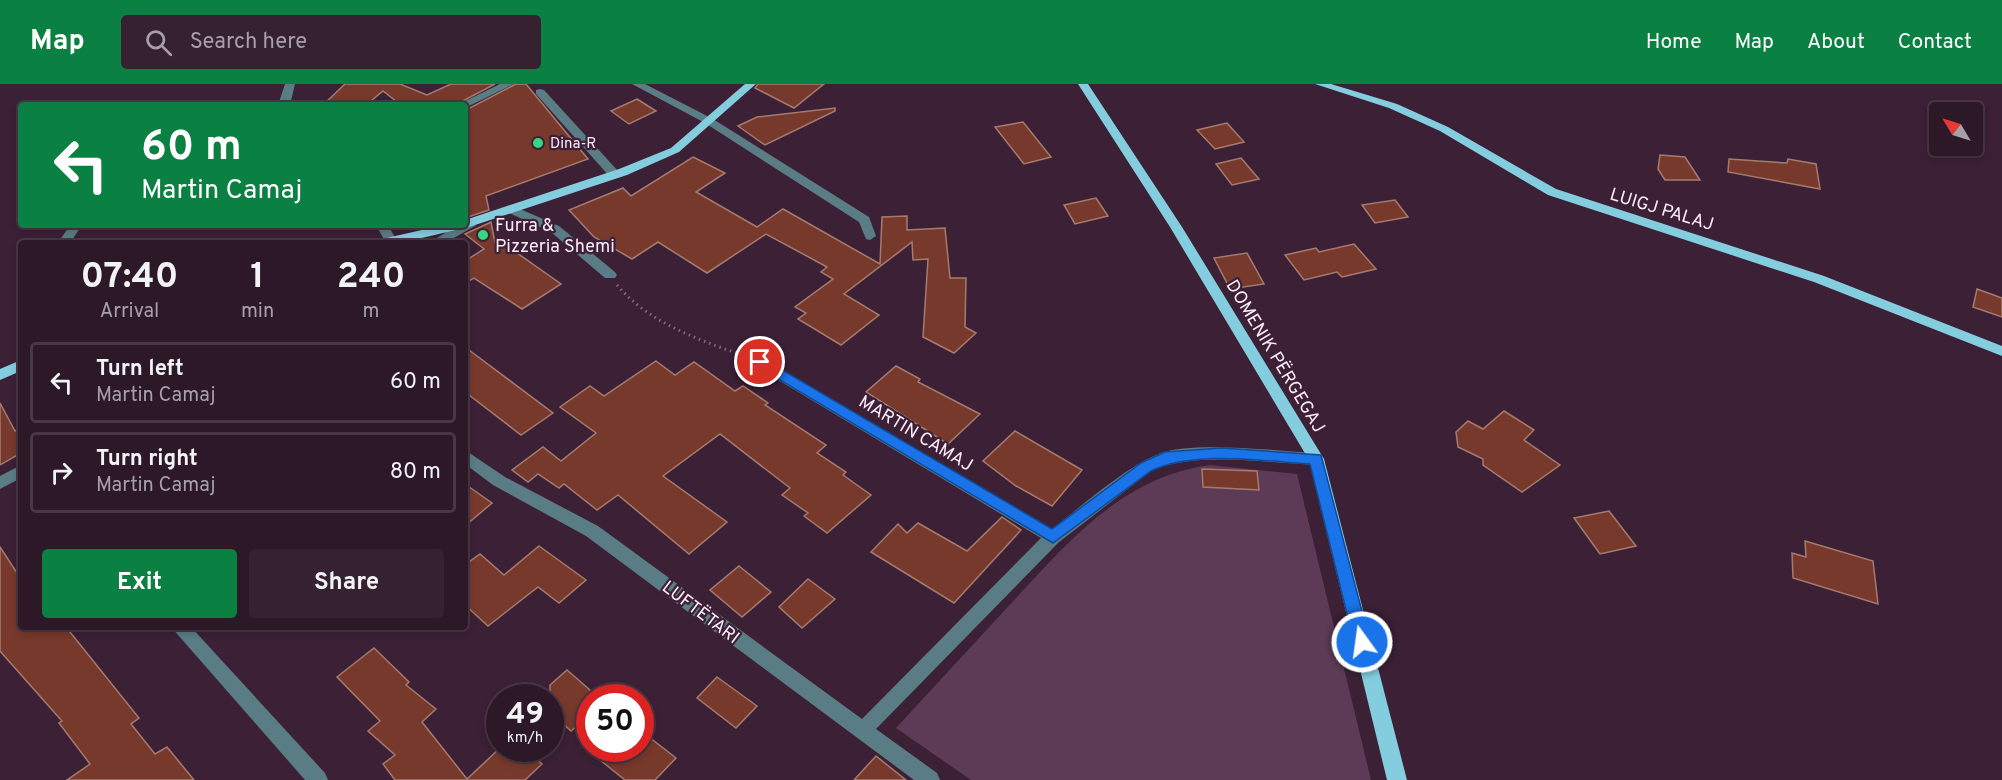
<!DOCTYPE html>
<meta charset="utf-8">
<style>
:root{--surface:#2d1828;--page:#352130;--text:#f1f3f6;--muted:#a7a0a8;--line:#483745;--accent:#0b8043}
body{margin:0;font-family:Overpass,sans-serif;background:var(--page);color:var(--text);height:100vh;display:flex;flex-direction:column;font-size:22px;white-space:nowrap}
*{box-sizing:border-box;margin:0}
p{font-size:20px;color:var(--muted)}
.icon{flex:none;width:33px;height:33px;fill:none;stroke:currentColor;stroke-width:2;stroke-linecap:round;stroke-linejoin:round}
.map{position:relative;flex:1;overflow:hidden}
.details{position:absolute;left:18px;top:156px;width:450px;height:390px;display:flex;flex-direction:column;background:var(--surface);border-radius:6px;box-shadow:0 3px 9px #0003,0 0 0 2px var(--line)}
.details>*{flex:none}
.guide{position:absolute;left:18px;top:18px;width:450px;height:126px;border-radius:6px;box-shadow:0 3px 9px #0003,0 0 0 2px var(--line);background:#0b8043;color:#fff;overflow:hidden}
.needle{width:39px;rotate:308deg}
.controls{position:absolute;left:1929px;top:18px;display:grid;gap:12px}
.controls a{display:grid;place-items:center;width:54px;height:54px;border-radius:6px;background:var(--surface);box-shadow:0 3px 9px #0003,0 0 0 2px var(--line);font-size:30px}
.speed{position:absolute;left:486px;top:600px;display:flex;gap:12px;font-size:30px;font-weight:700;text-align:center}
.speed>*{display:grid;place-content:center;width:78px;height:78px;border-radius:50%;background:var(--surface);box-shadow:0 3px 9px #0003,0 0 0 2px var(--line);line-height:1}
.speed small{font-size:15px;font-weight:400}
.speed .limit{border:9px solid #d22;background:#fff;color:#111}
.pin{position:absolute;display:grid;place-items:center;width:51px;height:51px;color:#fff;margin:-26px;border:3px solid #fff;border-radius:50%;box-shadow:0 2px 6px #0007}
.me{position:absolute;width:66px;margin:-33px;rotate:346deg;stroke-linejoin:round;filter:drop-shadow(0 0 4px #0008)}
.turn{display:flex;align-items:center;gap:21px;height:126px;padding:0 24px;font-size:27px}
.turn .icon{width:78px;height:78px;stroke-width:2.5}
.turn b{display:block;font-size:42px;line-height:51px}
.eta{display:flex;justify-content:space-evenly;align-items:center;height:102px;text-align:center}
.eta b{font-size:36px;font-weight:700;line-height:42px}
.cta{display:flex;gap:12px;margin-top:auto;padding:12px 24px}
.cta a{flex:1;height:69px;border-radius:6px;background:var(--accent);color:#fff;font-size:24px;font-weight:700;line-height:69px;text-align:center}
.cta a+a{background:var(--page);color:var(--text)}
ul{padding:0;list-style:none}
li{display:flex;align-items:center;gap:18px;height:81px;margin:0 12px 9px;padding:0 12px;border:3px solid var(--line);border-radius:6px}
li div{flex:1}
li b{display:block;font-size:22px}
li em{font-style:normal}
header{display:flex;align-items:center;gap:36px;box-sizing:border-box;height:84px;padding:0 30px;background:var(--accent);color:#fff}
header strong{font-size:28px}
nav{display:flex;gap:33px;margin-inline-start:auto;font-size:21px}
.search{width:420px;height:54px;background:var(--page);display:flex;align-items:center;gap:15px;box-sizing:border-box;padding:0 21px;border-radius:6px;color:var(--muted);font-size:22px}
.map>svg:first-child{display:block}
</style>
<header>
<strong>Map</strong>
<div class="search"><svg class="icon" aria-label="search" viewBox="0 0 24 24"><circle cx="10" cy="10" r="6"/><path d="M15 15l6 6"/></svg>Search here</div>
<nav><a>Home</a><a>Map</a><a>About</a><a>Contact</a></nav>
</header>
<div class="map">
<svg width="2002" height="696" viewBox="0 0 2002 696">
<rect width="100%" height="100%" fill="#3c2036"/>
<path fill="#5d3b56" d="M 1210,381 L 1297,390 L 1371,696 L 971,696 L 896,644 C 932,605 968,566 1004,527 C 1063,464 1119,393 1210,381 Z"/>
<g fill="#77392b" stroke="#a57b70" stroke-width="1.5">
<polygon points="345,0 400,0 427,11 451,0 495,0 455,21 401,21 383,7 366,21 323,21"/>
<polygon points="516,0 526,0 588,75 486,112 489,126 465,134 465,24 468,25"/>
<polygon points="758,0 824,0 794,24 755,4"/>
<polygon points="637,15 656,27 629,40 611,27"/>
<polygon points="835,24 835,27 765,61 738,42 757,33"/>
<polygon points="1023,38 1051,73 1024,80 995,43"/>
<polygon points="1227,39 1244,58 1215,65 1197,46"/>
<polygon points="1660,71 1685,73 1700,96 1665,96 1658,85"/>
<polygon points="693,73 725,89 696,108 757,143 783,125 880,180 882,133 907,132 907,146 945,144 950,194 966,194 965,243 976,249 954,269 923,253 928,175 913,176 912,158 844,210 879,231 841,261 798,235 806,229 795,223 833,195 821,188 827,183 766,150 707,189 658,158 632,175 594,153 569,126 623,104 631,112"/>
<polygon points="1241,74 1259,95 1232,101 1216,80"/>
<polygon points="1729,75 1787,79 1788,75 1816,80 1820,105 1728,88"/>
<polygon points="1096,114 1108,132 1075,140 1064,121"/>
<polygon points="1395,116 1408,133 1375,139 1362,121"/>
<polygon points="491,138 495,159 500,157 561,200 522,225 474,194 465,199 465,177 484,165 465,150"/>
<polygon points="1354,160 1376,185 1342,193 1337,188 1304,196 1285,171 1316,164 1319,168"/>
<polygon points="1247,169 1264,200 1230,205 1214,174"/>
<polygon points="1977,205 2002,214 2002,233 1973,223"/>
<polygon points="465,263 553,329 521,351 465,308"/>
<polygon points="656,277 675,291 694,278 735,307 743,302 768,319 765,321 826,361 817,369 846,388 843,391 871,411 827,449 804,432 808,429 782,411 790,404 720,350 663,392 727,438 689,470 618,411 597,426 564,400 559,404 538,390 528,398 512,386 543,363 561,377 596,349 560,323 590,302 604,312"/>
<polygon points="896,282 920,295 918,298 980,330 948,360 866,308"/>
<polygon points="0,319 15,347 21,344 21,369 0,381"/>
<polygon points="1504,327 1534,346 1524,356 1560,381 1522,408 1483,381 1483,375 1458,363 1456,348 1468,337 1483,345"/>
<polygon points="1015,347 1082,386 1052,422 1016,402 983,377"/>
<polygon points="1202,385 1257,387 1259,406 1203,403"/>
<polygon points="465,400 492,419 465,442"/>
<polygon points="1609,427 1636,462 1600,470 1574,434"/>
<polygon points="1002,433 1021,446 954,519 871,468 898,440 907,449 918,439 967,467"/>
<polygon points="1805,457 1873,477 1878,520 1793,494 1792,469 1806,473"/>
<polygon points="539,462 586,496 559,519 538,503 488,542 465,521 465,481 480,470 504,491"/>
<polygon points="0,463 21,495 21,543 66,543 139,634 131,640 155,670 167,663 194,696 67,696 90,680 59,639 62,637 0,567"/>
<polygon points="739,482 771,508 742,533 710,506"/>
<polygon points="808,495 835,515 802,544 779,523"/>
<polygon points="374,564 409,598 406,601 436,625 422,638 467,695 500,664 525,664 542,680 525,696 395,696 383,680 395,671 368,647 380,637 337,593"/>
<polygon points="567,586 590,606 590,631 571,647 550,628 550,601"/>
<polygon points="717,593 757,622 736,644 697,614"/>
<polygon points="640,646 676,674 655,696 625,696 600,676 612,664 640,664"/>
<polygon points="876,672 906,696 854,696"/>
</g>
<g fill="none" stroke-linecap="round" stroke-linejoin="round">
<path stroke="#836b7e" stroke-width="3" stroke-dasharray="1.5 4" stroke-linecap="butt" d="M 617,201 C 649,239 699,256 745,272"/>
<g fill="#5a7c84" fill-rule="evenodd">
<polygon points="285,0 295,0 290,21 278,21"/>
<polygon points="500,0 514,0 467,23 465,21 457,21"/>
<polygon points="632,0 645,0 713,35 869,133 876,152 870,156 866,155 859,138 705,39"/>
<polygon points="540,5 544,6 618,87 618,93 610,93 536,10 536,6"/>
<polygon points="511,121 559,142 615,188 617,191 615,194 605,194 551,148 507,128 505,125 507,122"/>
<polygon points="471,135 475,136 477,139 475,142 445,159 429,159 458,141 465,141 465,137"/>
<polygon points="70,141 82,141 70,159 58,159"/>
<polygon points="376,141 388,141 397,157 396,159 386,159"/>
<path d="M 760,273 L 1052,445 C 1082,422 1128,381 1161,369 C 1195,357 1277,367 1316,369 L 1321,371 L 1324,375 L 1321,379 L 1316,381 C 1268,379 1194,367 1151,387 L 1059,458 L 876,645 L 937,689 L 940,696 L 914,696 L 586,452 L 493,401 L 465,380 L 465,366 L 505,393 L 598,442 L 862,635 L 1041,454 L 755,282 L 753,278 L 755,274 Z"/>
<polygon points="21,381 21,394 0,405 0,392"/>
<polygon points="171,543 191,543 325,689 328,696 305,696"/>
</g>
<g fill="#84cdde" fill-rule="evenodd">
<polygon points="745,0 756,0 679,68 627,91 469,143 400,159 376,159 382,155 444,141 465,141 465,136 619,85 671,64"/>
<polygon points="1078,0 1088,0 1182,143 1324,375 1407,696 1387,696 1309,376 1170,143"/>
<polygon points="1315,0 1331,0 1397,20 1448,43 1556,105 1824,192 2002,262 2002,272 1814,198 1548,111 1440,47 1389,24"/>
<polygon points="21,276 21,287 0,296 0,285"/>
</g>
</g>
<path fill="#1a73e8" stroke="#114b97" stroke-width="1.5" d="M 760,273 L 1052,445 L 1141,379 L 1165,368 L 1222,364 L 1321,371 L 1370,558 L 1368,563 L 1362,565 L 1357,563 L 1354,558 L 1310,380 C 1263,377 1194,366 1151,387 L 1053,459 L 755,281 L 754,278 L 755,274 Z"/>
<g fill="#34d881" stroke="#3c2036" stroke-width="2">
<circle cx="538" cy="59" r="6"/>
<circle cx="483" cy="151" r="6"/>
</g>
<g text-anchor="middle" stroke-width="4.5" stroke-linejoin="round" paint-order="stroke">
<g font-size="15" fill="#ffecfa" stroke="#3c2036" text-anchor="start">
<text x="550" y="64">Dina-R</text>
</g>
<g font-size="18" fill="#ffecfa" stroke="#3c2036">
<text transform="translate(1662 125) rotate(17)" y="6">LUIGJ PALAJ</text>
<text transform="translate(1276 272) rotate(59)" y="6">DOMENIK PËRGEGAJ</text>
<text transform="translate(916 349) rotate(31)" y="6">MARTIN CAMAJ</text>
<text transform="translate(701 528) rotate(37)" y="6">LUFTËTARI</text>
</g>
<g font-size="18" fill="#ffecfa" stroke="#3c2036" text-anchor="start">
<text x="495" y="147">Furra &amp;<tspan x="495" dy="21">Pizzeria Shemi</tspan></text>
</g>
</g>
</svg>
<div class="controls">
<a><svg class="needle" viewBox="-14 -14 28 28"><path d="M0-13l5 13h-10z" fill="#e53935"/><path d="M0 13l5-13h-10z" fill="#a7a0a8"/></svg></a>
</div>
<div class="speed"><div>49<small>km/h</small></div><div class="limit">50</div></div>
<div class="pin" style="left:760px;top:278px;background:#d93025"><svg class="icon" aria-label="arrive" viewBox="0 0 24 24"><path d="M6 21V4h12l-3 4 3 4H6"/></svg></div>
<svg class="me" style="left:1362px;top:558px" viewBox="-20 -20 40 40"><circle r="17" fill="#1a73e8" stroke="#fff" stroke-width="3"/><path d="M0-11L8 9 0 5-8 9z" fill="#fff"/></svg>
<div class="guide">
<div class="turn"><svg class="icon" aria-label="left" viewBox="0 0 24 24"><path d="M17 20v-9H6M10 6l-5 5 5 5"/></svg><div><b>60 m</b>Martin Camaj</div></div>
</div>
<section class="details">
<div class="eta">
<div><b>07:40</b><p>Arrival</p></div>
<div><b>1</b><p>min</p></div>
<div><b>240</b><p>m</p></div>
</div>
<ul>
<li><svg class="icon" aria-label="left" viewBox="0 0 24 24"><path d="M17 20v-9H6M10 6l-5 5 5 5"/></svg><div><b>Turn left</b><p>Martin Camaj</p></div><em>60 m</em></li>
<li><svg class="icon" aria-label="right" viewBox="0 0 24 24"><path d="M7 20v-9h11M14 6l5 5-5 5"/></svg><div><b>Turn right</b><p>Martin Camaj</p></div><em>80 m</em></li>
</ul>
<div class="cta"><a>Exit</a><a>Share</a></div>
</section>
</div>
